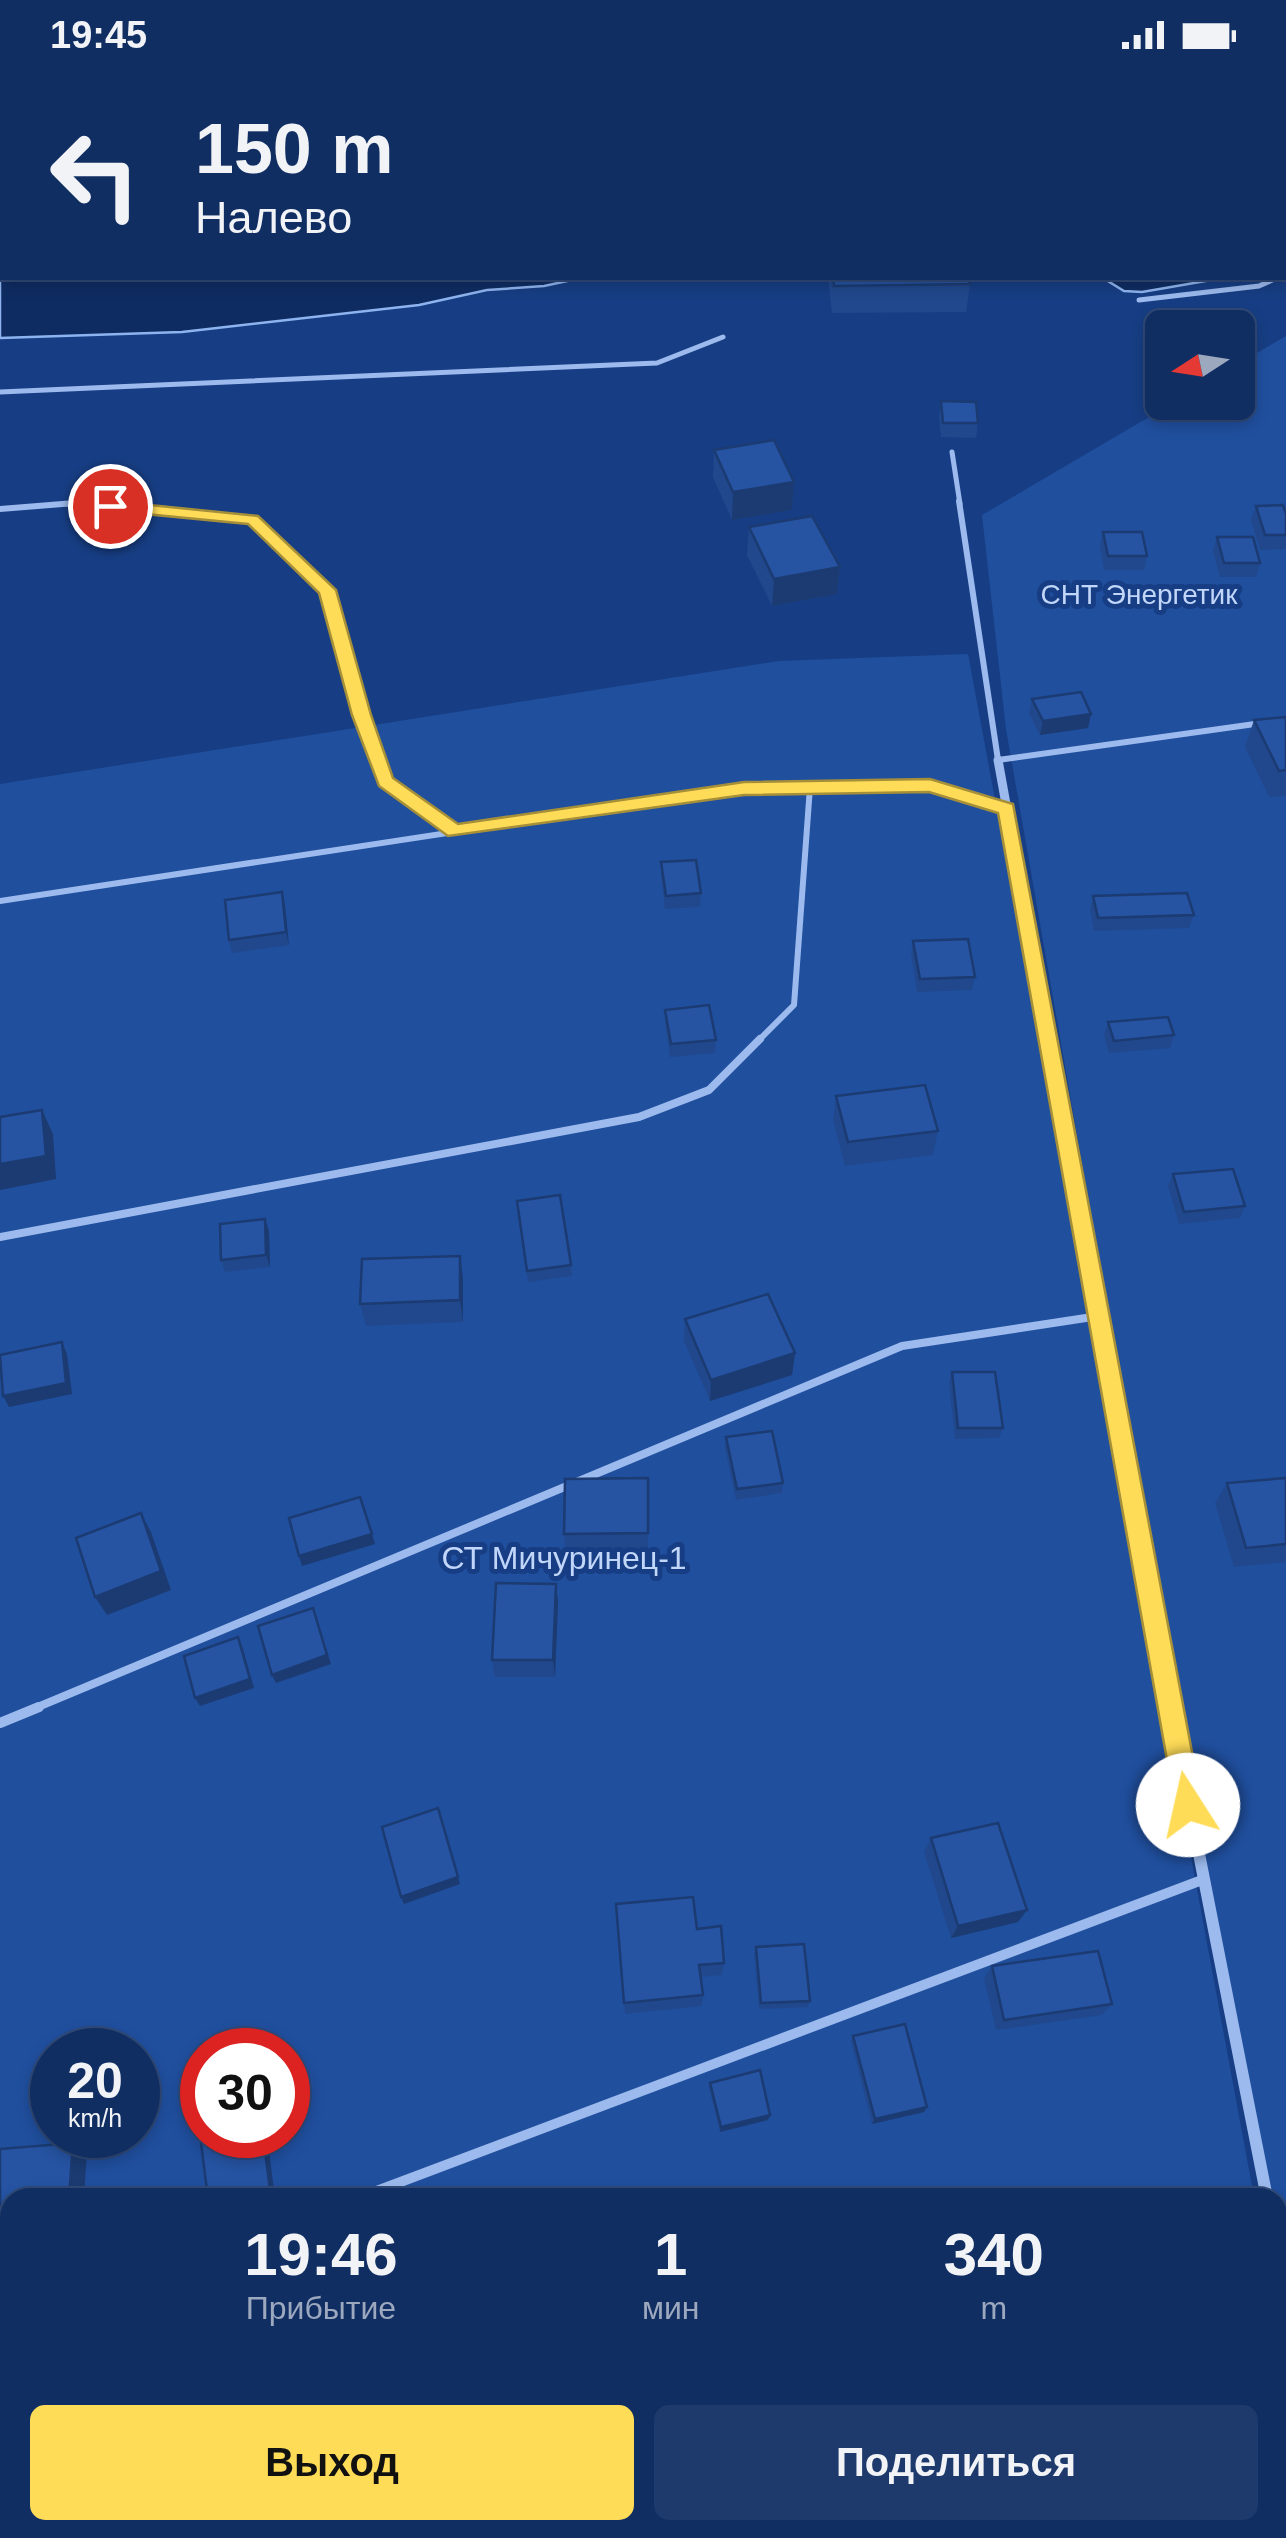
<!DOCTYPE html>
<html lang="ru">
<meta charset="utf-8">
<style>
:root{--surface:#112e63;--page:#1e3a6c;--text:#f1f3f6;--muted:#9ca8be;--line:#304a78;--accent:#ffdc58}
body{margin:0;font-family:Helvetica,sans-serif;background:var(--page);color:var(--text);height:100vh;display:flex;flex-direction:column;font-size:38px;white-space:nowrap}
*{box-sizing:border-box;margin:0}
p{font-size:32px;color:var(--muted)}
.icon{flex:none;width:55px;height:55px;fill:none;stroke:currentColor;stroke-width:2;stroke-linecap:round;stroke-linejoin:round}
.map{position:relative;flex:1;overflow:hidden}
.side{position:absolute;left:0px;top:2118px;width:1288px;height:352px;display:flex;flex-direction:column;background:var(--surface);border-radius:30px 30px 0 0;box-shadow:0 5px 15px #0003,0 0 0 2px var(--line)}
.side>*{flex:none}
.banner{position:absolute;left:0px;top:0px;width:1288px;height:210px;box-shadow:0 5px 15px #0003,0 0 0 2px var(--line);background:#112e63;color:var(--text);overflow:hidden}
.needle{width:65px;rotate:258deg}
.tools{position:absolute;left:1145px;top:240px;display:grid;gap:20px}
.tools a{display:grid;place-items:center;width:110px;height:110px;border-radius:15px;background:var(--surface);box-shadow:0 5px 15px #0003,0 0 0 2px var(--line);font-size:50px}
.speed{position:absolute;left:30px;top:1958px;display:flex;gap:20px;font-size:50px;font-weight:700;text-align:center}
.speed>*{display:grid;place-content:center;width:130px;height:130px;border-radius:50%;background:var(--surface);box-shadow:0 5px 15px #0003,0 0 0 2px var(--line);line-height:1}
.speed small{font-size:25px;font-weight:400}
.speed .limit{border:15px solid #d22;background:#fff;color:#111}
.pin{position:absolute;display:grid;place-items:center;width:85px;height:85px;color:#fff;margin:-42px;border:5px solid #fff;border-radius:50%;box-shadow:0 2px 10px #0007}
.me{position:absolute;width:110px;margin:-55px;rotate:350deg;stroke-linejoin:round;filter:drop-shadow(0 0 8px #0008)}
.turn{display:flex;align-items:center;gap:35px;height:210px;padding:0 30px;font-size:45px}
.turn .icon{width:130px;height:130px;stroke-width:2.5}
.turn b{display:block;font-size:70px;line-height:85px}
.eta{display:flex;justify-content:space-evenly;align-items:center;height:170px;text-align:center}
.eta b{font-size:60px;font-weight:800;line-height:70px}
.button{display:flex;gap:20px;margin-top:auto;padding:20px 30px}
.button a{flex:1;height:115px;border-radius:15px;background:var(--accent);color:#111;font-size:40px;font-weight:800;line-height:115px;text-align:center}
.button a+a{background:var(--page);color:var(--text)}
.status{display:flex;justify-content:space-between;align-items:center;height:70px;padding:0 50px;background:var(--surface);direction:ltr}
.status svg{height:28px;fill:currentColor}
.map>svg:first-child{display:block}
</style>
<div class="status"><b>19:45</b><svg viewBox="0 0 49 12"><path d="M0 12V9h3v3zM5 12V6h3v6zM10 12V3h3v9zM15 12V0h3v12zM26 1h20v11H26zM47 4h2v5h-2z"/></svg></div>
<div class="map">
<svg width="1286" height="2468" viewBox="0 0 1286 2468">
<rect width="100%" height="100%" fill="#173e84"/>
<g fill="#204f9e" fill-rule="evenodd">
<polygon points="1286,266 1286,2260 1278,2211 1278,2128 1263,2127 1006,659 982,445 1173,333 1238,332 1238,294"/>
<path d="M 968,584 L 1254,2127 L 10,2128 L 10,2460 L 826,2460 L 808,2468 L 0,2468 L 0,714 L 779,591 ZM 52,1980 L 138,1980 L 138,2065 L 52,2065 ZM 202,1980 L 288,1980 L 288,2065 L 202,2065 Z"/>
<polygon points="1286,2283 1286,2468 864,2468 883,2460 1278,2460 1278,2287"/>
</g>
<g fill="#0f2c62" stroke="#8eb4ef" stroke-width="2.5">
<polygon points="0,0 1286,0 1286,184 1285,2 2,2 2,208 581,208 544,216 487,220 419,235 182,262 0,268"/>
<polygon points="1103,208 1223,208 1142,222 1124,221"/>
</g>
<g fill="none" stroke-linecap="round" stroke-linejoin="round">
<g stroke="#9cbaed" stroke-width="5">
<polyline points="1139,230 1259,216 1277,208"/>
<polyline points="0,322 657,293 723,267"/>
<polyline points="952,382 960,434"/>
<polyline points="66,434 83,434"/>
</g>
<g stroke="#9cbaed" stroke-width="6">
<polyline points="959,431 998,690 1262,653"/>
<polyline points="0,439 75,433 252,449 327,520 385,712 454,761"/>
<polyline points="0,831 744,718 929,715 1007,739"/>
<polyline points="758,971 794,935 810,717"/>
</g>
<g stroke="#9cbaed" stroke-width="8">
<polyline points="0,1167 639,1047 709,1020 760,969"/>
<polyline points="33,1639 902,1276 1099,1246"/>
</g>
<g stroke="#9cbaed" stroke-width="10">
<polyline points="0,1653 39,1637"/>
<polyline points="358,2128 1202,1810"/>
<polyline points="0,2262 10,2258"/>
<polyline points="1278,2271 1286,2268"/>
<polyline points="825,2468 843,2460"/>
</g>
<polyline stroke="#9cbaed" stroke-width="9" points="998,690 1049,971"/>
<polyline stroke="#9cbaed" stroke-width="10" points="1049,969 1171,1639"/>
<g stroke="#9cbaed" stroke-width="12">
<polyline points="1170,1637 1267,2128"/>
<polyline points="1278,2179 1286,2220"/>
</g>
</g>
<g fill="#21488c">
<polygon points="828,208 968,208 970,214 966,242 832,243"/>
<polygon points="941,331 978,353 976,368 941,367 939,346"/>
<polygon points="714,380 794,412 792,440 732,450 713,407"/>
<polygon points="1256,436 1286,444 1286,479 1260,480 1251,450"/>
<polygon points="749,457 840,497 837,524 772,536 747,485"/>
<polygon points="1103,462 1147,486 1144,500 1104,500 1100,476"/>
<polygon points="1217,467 1260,493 1256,507 1220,507 1213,481"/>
<polygon points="1032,629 1091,644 1088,658 1040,665 1029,643"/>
<polygon points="1286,647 1286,726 1269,727 1245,677 1254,650"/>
<polygon points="661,792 701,823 700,837 665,839 661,806"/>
<polygon points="282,822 289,875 232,883 229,870"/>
<polygon points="1093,826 1194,845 1189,858 1094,861 1090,839"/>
<polygon points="913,871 975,907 972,920 917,922 911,884"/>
<polygon points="665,940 716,970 715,983 670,987 665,953"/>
<polygon points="1108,952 1174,965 1170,978 1109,983 1104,965"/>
<polygon points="836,1026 938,1061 933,1085 845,1096 833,1050"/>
<polygon points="1173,1104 1245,1136 1240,1148 1179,1154 1168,1116"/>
<polygon points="518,1143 571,1195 572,1206 528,1212"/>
<polygon points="265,1149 269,1161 270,1197 225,1202 221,1190"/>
<polygon points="460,1186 463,1209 463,1252 366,1256 360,1234"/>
<polygon points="685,1249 795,1283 792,1305 710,1331 684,1271"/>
<polygon points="952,1302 1003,1358 999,1368 955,1369 949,1313"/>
<polygon points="726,1367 783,1413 782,1423 736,1430 725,1378"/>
<polygon points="648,1408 648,1482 566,1483 564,1464"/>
<polygon points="1286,1408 1286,1492 1234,1497 1215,1433 1227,1413"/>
<polygon points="556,1514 558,1532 555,1607 495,1607 492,1590"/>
<polygon points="931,1768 1027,1840 1018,1852 951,1868 924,1782"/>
<polygon points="616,1834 697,1859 724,1893 722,1905 701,1907 703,1925 702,1936 625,1944"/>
<polygon points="756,1877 810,1931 808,1937 759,1939 754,1884"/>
<polygon points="992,1896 1112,1934 1102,1945 996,1960 984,1908"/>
<polygon points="853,1966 927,2037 924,2042 872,2054 851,1971"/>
<polygon points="710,2013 768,2050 720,2062 709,2018"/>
<polygon points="73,2073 87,2081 10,2128 10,2201 0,2201 0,2079"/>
</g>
<g fill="#1b3b72">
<polygon points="794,412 792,440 732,450 733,422"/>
<polygon points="840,497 837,524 772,536 774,509"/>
<polygon points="1091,644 1088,658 1040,665 1043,651"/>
<polygon points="282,822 285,835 289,875 286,862"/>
<polygon points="42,1040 53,1064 56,1109 0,1120 0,1094"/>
<polygon points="265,1149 269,1161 270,1197 266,1185"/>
<polygon points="460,1186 463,1209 463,1252 460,1230"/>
<polygon points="62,1272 67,1284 72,1324 9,1337 3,1326"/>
<polygon points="795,1283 792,1305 710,1331 711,1310"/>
<polygon points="141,1443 151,1462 171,1520 107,1545 95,1527"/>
<polygon points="372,1464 375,1474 302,1496 299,1486"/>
<polygon points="556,1514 558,1532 555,1607 553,1590"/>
<polygon points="316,1547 331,1594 276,1613 272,1605"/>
<polygon points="238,1567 242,1576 254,1618 200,1636 195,1628"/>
<polygon points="438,1738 460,1814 404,1834 401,1827"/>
<polygon points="1027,1840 1018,1852 951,1868 958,1856"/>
<polygon points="927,2037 924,2042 872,2054 875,2049"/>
<polygon points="770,2045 768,2050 720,2062 721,2057"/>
<polygon points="263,2065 267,2065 275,2128 271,2128"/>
<polygon points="73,2073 87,2081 84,2128 69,2128"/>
<polygon points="416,2460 422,2460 424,2468 418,2468"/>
</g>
<g fill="#2654a3" stroke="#1b3b72" stroke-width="2.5">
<polygon points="833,208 968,208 970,214 834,216"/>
<polygon points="941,331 976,332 978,353 943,353"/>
<polygon points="774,370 794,412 733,422 714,380"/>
<polygon points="1283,435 1286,444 1286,465 1265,465 1256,436"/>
<polygon points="812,446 840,497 774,509 749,457"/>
<polygon points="1103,462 1142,462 1147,486 1108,486"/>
<polygon points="1217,467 1253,467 1260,493 1224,493"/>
<polygon points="1081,622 1091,644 1043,651 1032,629"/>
<polygon points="1286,647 1286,700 1279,701 1254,650"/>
<polygon points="696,790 701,823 666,826 661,792"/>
<polygon points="282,822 286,862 229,870 225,830"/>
<polygon points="1187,823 1194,845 1098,848 1093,826"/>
<polygon points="968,869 975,907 920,909 913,871"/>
<polygon points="709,935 716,970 671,974 665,940"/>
<polygon points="1168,947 1174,965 1114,971 1108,952"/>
<polygon points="925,1015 938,1061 848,1072 836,1026"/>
<polygon points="42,1040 46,1086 0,1094 0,1047"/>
<polygon points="1233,1099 1245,1136 1184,1142 1173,1104"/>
<polygon points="560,1125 571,1195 527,1201 517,1131"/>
<polygon points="265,1149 266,1185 221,1190 220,1154"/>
<polygon points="460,1186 460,1230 360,1234 362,1189"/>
<polygon points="768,1224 795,1283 711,1310 685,1249"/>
<polygon points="62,1272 66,1313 3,1326 0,1285"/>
<polygon points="952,1302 995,1302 1003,1358 958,1358"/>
<polygon points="772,1361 783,1413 737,1419 726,1367"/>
<polygon points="648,1408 648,1463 564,1464 565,1409"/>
<polygon points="1286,1408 1286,1474 1246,1478 1227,1413"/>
<polygon points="360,1427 372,1464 299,1486 289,1448"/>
<polygon points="141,1443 161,1501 95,1527 76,1468"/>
<polygon points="496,1513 556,1514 553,1590 492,1590"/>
<polygon points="313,1538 327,1585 272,1605 258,1556"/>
<polygon points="238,1567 250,1609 195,1628 184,1586"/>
<polygon points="438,1738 458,1807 401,1827 382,1757"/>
<polygon points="998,1753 1027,1840 958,1856 931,1768"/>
<polygon points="693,1827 697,1859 721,1856 724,1893 699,1895 703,1925 624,1933 616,1834"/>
<polygon points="804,1874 810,1931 761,1933 756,1877"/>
<polygon points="1098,1881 1112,1934 1004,1950 992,1896"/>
<polygon points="905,1954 927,2037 875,2049 853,1966"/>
<polygon points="760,2000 770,2045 721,2057 710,2013"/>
<polygon points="200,2065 263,2065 271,2128 208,2128"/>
<polygon points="73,2073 69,2128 10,2128 10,2194 0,2195 0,2079"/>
<polygon points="404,2460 416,2460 418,2468 381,2468"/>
</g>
<polygon fill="#ffdc58" stroke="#a68f39" stroke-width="2.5" points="110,431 258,446 336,520 371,645 393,708 458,754 744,712 930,709 1013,734 1202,1735 1198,1744 1188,1748 1179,1744 1175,1735 998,743 929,722 744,725 448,766 379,716 352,645 319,523 248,454 104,440 104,433"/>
<g text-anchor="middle" stroke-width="10" stroke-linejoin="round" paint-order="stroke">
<g font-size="28" fill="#c1d6f9" stroke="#173e84">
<text x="1139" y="534">СНТ Энергетик</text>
</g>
<g font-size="32" fill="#c1d6f9" stroke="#173e84">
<text x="564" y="1499">СТ Мичуринец-1</text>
</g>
</g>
</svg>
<div class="tools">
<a><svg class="needle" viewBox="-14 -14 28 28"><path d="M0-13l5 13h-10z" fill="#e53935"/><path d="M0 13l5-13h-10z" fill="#9ca8be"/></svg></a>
</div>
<div class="speed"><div>20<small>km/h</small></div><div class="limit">30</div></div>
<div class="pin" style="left:110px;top:436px;background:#d93025"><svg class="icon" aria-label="arrive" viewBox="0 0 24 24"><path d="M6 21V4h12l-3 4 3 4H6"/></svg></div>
<svg class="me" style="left:1188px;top:1735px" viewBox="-20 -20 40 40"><circle r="19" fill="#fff"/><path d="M0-13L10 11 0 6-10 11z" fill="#ffdc58"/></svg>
<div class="banner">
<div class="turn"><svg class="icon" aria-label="left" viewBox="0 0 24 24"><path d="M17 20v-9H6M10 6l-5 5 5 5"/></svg><div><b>150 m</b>Налево</div></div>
</div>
<section class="side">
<div class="eta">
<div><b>19:46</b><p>Прибытие</p></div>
<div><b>1</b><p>мин</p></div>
<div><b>340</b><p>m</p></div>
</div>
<div class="button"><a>Выход</a><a>Поделиться</a></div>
</section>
</div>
